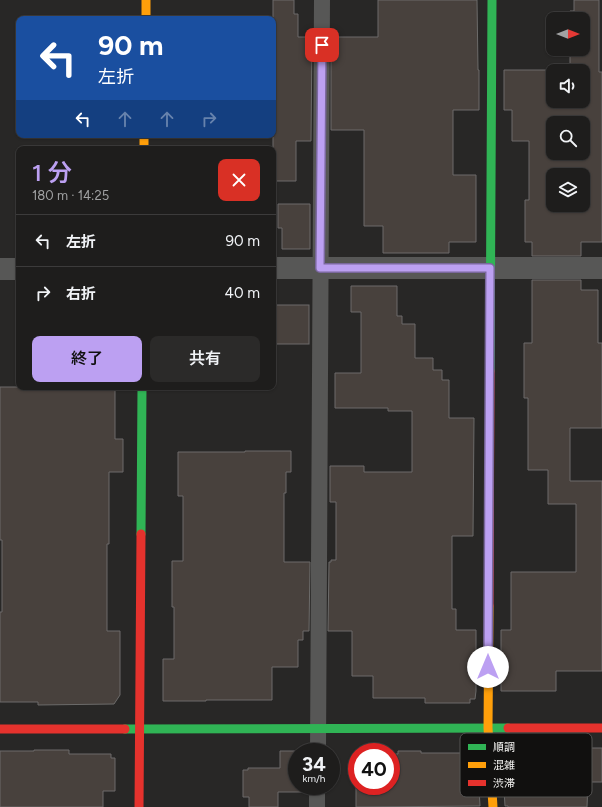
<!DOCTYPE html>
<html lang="ja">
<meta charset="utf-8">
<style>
:root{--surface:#1e1d1c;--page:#2b2a29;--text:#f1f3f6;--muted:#a1a2a3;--line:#3c3b3b;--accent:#bca0f2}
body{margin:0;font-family:Figtree,"Noto Sans JP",sans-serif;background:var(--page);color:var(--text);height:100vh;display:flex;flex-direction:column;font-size:15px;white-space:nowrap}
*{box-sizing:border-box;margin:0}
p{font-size:13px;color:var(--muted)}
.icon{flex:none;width:22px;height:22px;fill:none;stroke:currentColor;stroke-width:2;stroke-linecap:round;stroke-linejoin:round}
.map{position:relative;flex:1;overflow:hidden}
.panel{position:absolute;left:16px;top:146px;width:260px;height:244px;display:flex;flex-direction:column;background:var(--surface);border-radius:8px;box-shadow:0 1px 3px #0004,0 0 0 1px var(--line)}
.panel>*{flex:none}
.top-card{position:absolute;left:16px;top:16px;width:260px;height:122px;border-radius:8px;box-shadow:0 1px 3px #0004,0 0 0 1px var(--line);background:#1a4fa0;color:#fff;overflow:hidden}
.needle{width:26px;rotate:90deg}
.fabs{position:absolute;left:546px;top:12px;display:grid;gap:8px}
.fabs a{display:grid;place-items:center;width:44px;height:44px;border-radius:8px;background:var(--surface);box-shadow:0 1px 3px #0004,0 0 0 1px var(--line);font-size:20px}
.speed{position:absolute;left:288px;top:743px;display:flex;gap:8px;font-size:20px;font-weight:700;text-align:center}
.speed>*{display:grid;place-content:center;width:52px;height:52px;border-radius:50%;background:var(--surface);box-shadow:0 1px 3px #0004,0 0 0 1px var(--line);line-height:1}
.speed small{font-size:10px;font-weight:400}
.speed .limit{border:6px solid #d22;background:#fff;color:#111}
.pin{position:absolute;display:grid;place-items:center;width:34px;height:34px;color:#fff;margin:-17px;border-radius:8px;box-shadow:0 2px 6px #0006}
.me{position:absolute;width:44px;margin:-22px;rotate:0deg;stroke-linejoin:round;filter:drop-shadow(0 0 3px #0008)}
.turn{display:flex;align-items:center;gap:14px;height:84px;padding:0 16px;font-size:18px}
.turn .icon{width:52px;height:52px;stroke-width:2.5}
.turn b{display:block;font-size:28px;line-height:34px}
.lanes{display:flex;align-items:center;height:38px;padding:0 16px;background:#0003;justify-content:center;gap:20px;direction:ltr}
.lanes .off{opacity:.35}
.round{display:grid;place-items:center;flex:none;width:42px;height:42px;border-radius:8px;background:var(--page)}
.head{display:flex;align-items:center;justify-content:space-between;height:68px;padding:0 16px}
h1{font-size:24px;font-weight:600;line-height:30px;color:var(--accent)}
.button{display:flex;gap:8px;margin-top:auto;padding:8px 16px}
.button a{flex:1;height:46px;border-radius:8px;background:var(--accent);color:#111;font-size:16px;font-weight:600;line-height:46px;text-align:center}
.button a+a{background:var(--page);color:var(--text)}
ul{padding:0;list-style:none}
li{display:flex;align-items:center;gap:12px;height:52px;padding:0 16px;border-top:1px solid var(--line)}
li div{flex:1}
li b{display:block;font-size:15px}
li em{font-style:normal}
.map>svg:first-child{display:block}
</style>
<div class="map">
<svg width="602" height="807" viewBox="0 0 602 807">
<rect width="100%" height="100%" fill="#282726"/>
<g fill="#48413d" stroke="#6c6b6a" fill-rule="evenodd">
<polygon points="273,0 294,0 294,14 298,14 298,37 312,37 311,141 296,141 296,181 273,181"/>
<polygon points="378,0 477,0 478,70 479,70 479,110 453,110 453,175 476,175 476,242 449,242 449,253 383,253 383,226 364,226 364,130 331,130 331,37 378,37"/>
<path d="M 574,0 L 599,0 L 599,72 L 602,72 L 602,242 L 581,242 L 581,256 L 532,256 L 532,242 L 525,242 L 525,200 L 529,200 L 529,141 L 512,141 L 512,110 L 504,110 L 504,70 L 570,70 L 570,49 L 583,49 L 583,19 L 570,19 L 570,11 L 574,11 ZM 553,71 L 583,71 L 583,101 L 553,101 ZM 553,123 L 583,123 L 583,153 L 553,153 ZM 553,175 L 583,175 L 583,205 L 553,205 Z"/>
<polygon points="278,204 310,204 310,249 282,249 282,228 278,228"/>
<polygon points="532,280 581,280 581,290 598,290 598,343 602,343 602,428 570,428 570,481 602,481 602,671 556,671 556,691 501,691 501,630 511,630 511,572 576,572 576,504 548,504 548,470 528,470 528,398 524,398 524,343 532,343"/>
<polygon points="351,286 397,286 397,316 402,316 402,324 415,324 415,358 433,358 433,370 442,370 442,380 449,380 449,418 474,418 473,536 452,536 452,609 456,609 456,630 476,630 476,691 475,699 470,699 470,703 425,703 425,698 373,698 373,676 352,676 352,631 328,631 329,562 331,562 331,560 336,560 336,502 330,502 330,466 364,466 364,472 412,472 412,411 388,411 388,408 335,408 335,373 361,373 361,312 351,312"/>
<rect x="273" y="305" width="36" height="39"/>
<polygon points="0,387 115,387 115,439 123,439 123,472 109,472 109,544 107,544 107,631 120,631 120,695 114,704 38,705 38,702 0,702 0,612 2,612 2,540 0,540"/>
<polygon points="245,451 291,451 291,472 286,472 286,493 284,493 284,562 310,562 309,631 303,631 303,640 298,640 298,667 272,667 272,700 206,700 206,701 163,701 163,659 174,659 174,607 172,607 172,561 183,561 183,496 178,496 178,452 245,452"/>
<polygon points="568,748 602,748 602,782 588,782 587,807 508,807 508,806 505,806 502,756 568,756"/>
<polygon points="34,750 69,750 69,754 111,754 111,758 115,758 115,791 103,791 103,807 0,807 0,751 34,751"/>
<polygon points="280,751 308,751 309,752 297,752 297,786 308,786 308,792 278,792 278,807 249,807 249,797 243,797 243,770 248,770 248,768 280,768"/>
<polygon points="398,751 421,751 421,753 477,753 480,806 356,807 356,754 357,754 357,786 391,786 391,754 398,754"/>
</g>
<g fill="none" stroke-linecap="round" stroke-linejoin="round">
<g stroke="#575756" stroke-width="16">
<polyline points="318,752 322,0"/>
<polyline points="317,807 317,786"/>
</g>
<g stroke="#575756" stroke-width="22">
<polyline points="273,268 602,268"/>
<polyline points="0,269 19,269"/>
</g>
<g stroke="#30b455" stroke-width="9">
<polyline points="490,371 492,0"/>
<polyline points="141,534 142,387"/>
<polyline points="125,729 508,728"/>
</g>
<g stroke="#ff9f0a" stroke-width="9">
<polyline points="146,0 146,19"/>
<polyline points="144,135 144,149"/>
<polyline points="489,606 488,728 493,807"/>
</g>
<g stroke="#e5322d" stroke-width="9">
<polyline points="489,606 490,371"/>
<polyline points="508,728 602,728"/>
<polyline points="0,729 125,729"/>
<polyline points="139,807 141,534"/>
</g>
</g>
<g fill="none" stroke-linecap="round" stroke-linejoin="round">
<defs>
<polyline id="route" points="322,45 320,268 490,268 488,667"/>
</defs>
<use href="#route" stroke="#7a689d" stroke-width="10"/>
<use href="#route" stroke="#bca0f2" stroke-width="7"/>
</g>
<rect x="460" y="733" width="132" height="64" rx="6" fill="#11100f" stroke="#555453" stroke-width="1"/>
<rect x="468" y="744" width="18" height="6" fill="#30b455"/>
<rect x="468" y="762" width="18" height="6" fill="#ff9f0a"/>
<rect x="468" y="780" width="18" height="6" fill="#e5322d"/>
<g font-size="11" fill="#f4f3f1">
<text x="493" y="751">順調</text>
<text x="493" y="769">混雑</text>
<text x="493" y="787">渋滞</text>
</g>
</svg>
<div class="fabs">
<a><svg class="needle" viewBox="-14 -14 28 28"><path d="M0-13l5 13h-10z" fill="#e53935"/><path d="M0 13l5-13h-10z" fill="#a1a2a3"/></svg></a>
<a><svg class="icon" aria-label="sound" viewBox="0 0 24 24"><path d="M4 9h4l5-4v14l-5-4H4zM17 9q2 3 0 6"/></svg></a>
<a><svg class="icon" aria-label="search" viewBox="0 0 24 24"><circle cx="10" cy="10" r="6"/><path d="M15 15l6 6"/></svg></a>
<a><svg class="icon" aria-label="layers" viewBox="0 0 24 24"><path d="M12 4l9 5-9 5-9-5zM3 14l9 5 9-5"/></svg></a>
</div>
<div class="speed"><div>34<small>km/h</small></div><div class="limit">40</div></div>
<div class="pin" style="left:322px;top:45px;background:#d93025"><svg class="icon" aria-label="arrive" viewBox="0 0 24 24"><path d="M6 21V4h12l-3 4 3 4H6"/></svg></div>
<svg class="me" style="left:488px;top:667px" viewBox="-20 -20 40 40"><circle r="19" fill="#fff"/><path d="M0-13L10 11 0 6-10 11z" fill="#bca0f2"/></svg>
<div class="top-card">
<div class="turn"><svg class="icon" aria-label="left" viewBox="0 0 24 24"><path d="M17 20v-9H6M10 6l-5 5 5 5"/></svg><div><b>90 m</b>左折</div></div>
<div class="lanes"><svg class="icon" aria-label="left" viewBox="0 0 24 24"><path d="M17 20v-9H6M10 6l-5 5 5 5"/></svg><svg class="icon off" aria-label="ahead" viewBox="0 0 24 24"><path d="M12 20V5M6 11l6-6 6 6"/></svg><svg class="icon off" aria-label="ahead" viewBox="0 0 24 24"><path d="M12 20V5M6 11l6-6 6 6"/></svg><svg class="icon off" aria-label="right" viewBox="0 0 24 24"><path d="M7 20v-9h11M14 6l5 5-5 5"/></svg></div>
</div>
<section class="panel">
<div class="head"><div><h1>1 分</h1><p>180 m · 14:25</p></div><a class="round" style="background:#d93025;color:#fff"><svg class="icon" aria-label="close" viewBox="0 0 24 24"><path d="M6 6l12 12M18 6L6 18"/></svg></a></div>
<ul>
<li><svg class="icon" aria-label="left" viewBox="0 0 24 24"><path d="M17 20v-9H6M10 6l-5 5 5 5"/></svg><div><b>左折</b></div><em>90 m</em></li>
<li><svg class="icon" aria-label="right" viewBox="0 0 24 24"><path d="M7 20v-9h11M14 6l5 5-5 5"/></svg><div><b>右折</b></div><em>40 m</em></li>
</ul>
<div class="button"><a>終了</a><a>共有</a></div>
</section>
</div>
